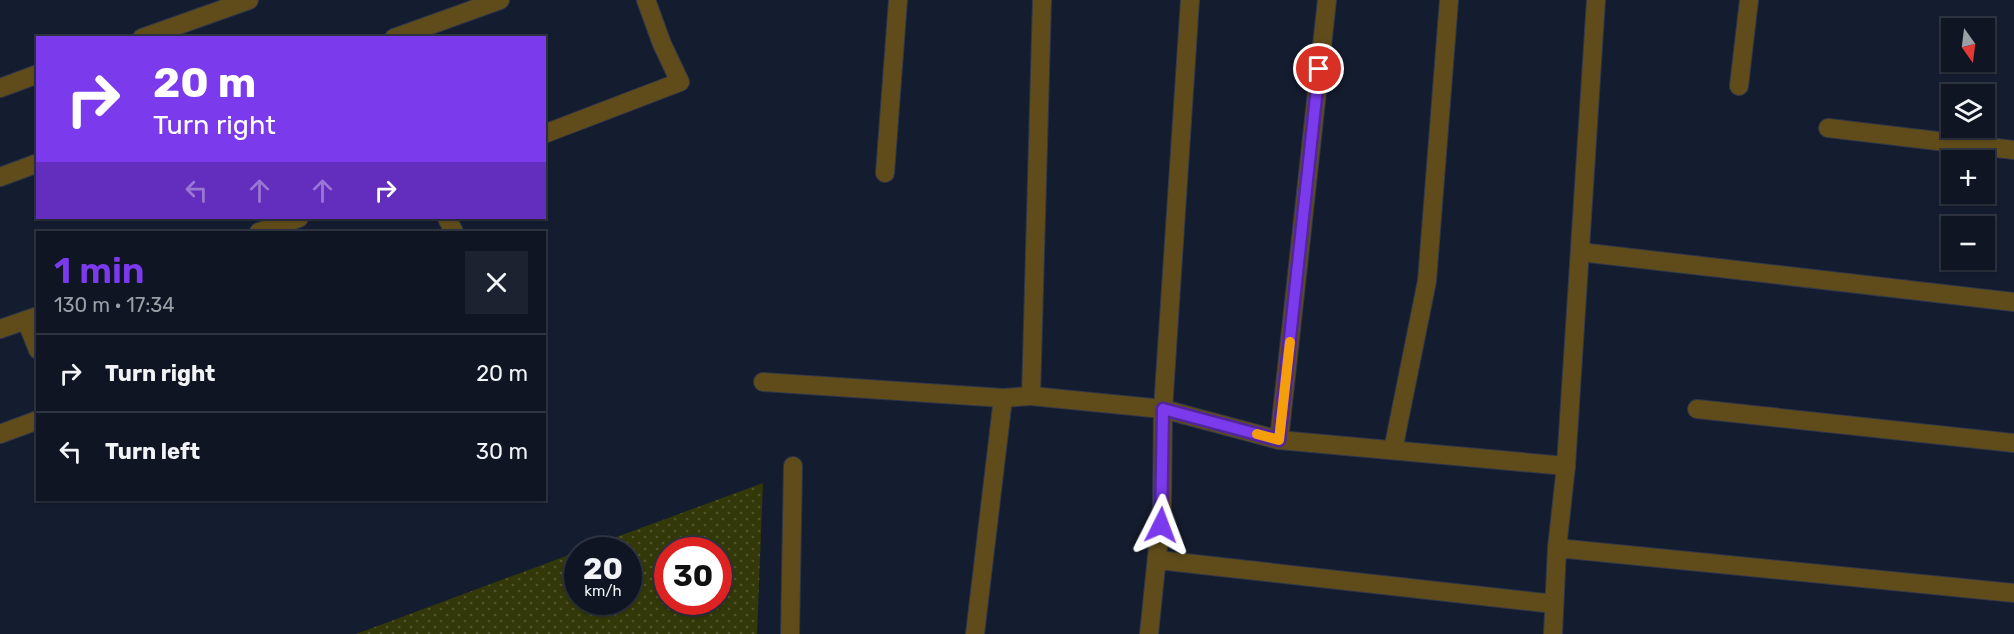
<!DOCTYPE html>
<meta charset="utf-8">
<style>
:root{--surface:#0f1523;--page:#1d2230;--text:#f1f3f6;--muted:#9b9fa6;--line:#2f3441;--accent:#7c3aed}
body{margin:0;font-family:Rubik,sans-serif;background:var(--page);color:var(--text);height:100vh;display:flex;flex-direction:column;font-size:22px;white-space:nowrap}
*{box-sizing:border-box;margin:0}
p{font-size:20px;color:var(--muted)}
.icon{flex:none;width:33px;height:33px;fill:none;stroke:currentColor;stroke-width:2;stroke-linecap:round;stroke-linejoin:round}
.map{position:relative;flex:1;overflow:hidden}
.details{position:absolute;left:36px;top:231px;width:510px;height:270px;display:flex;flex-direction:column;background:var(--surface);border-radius:0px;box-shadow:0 2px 4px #0004,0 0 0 2px var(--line)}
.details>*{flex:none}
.hud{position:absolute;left:36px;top:36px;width:510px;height:183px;border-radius:0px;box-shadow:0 2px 4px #0004,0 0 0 2px var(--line);background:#7c3aed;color:#fff;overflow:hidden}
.needle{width:39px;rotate:166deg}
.tools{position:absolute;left:1941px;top:18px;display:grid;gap:12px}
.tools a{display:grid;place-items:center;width:54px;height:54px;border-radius:0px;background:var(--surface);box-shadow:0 2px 4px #0004,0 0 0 2px var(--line);font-size:30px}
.speed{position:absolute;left:564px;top:537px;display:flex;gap:12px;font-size:30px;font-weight:700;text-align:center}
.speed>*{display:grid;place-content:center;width:78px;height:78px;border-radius:50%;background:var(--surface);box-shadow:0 2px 4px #0004,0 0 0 2px var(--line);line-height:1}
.speed small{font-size:15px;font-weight:400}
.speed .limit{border:9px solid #d22;background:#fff;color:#111}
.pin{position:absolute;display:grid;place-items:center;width:51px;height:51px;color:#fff;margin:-26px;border:3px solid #fff;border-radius:50%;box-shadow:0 2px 6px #0007}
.me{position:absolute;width:66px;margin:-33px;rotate:3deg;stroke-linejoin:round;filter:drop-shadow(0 0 4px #0008)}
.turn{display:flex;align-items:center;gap:21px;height:126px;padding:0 18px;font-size:27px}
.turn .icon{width:78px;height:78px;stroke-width:2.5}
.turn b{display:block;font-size:42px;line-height:51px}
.lanes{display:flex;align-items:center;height:57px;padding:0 18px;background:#0003;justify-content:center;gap:30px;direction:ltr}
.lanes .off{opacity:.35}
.round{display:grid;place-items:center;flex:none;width:63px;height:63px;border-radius:0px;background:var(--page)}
.summary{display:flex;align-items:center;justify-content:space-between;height:102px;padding:0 18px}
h1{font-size:36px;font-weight:600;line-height:45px;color:var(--accent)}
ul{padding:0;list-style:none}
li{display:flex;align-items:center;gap:18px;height:78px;padding:0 18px;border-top:2px solid var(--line)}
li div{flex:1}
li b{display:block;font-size:22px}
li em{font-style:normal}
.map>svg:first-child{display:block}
</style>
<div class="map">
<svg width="2014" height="634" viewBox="0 0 2014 634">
<defs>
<pattern id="grass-dots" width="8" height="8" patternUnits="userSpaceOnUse" patternTransform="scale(1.5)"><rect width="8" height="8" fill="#323807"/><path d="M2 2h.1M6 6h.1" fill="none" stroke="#4f542b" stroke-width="1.8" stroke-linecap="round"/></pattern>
</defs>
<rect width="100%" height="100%" fill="#141c2f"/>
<path fill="url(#grass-dots)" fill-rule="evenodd" d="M 763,483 L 757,634 L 356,634 L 577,552 L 578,602 L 628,602 L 628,550 L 581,550 ZM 718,550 L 718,602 L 668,602 L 668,550 Z"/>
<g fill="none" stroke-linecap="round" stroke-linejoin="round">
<defs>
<g id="minor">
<polyline points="1042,0 1031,396 1163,409 1279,440 1566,466"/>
<polyline points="142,38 249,0"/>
<polyline points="394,38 500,0"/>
<polyline points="1739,86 1749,0"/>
<polyline points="0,88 38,74"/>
<polyline points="1828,128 2014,150"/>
<polyline points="544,134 680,82 662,44 646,0"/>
<polyline points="885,173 898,0"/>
<polyline points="0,177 38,163"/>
<polyline points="447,218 454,232"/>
<polyline points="259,232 299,218"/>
<polyline points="1580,252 2014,302"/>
<polyline points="26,320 38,350"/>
<polyline points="0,329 38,316"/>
<polyline points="763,382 1003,398"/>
<polyline points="1697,409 2014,443"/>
<polyline points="0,434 38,420"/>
<polyline points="1279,440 1327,0"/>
<polyline points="1393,450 1427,281 1449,0"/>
<polyline points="1557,548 1566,466 1596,0"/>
<polyline points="1158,560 1554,604"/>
<polyline points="790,634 793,466"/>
<polyline points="975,634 1003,398 1031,396"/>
<polyline points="1149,634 1162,508 1163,409 1190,0"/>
<polyline points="1553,634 1557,548 2014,593"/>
</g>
</defs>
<use href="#minor" stroke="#30374a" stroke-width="20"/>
<use href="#minor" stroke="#604c1a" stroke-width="18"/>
</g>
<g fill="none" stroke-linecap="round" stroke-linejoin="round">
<defs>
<polyline id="route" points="1161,525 1163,409 1279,440 1319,69"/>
</defs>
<use href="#route" stroke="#51269a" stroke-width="15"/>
<use href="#route" stroke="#7c3aed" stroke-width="10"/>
<polyline stroke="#f59e0b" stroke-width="10" points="1257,434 1279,440 1290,342"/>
</g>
</svg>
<div class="tools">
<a><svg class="needle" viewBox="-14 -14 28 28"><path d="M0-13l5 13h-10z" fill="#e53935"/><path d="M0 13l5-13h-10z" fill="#9b9fa6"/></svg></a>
<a><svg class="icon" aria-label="layers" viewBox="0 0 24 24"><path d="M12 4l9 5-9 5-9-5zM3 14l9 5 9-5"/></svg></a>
<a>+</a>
<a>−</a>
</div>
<div class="speed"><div>20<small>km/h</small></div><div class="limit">30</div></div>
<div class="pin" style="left:1319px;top:69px;background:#d93025"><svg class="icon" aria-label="arrive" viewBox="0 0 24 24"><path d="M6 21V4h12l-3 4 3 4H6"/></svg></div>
<svg class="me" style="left:1161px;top:525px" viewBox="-20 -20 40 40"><path d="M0-17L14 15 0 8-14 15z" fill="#7c3aed" stroke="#fff" stroke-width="4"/></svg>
<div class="hud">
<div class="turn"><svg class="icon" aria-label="right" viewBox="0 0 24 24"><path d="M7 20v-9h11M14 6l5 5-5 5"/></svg><div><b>20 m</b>Turn right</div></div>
<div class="lanes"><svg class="icon off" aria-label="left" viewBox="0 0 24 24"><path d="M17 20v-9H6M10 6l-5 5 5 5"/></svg><svg class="icon off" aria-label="ahead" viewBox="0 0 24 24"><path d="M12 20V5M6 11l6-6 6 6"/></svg><svg class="icon off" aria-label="ahead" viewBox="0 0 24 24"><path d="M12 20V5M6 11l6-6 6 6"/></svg><svg class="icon" aria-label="right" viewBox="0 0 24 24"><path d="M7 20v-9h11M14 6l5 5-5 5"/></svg></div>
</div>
<section class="details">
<div class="summary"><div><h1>1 min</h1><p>130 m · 17:34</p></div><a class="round"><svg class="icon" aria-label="close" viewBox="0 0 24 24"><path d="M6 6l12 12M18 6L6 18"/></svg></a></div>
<ul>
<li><svg class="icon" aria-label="right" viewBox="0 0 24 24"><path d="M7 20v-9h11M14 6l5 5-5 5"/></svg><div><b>Turn right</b></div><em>20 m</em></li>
<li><svg class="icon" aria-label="left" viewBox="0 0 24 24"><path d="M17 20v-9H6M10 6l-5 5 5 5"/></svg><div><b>Turn left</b></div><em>30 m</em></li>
</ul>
</section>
</div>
